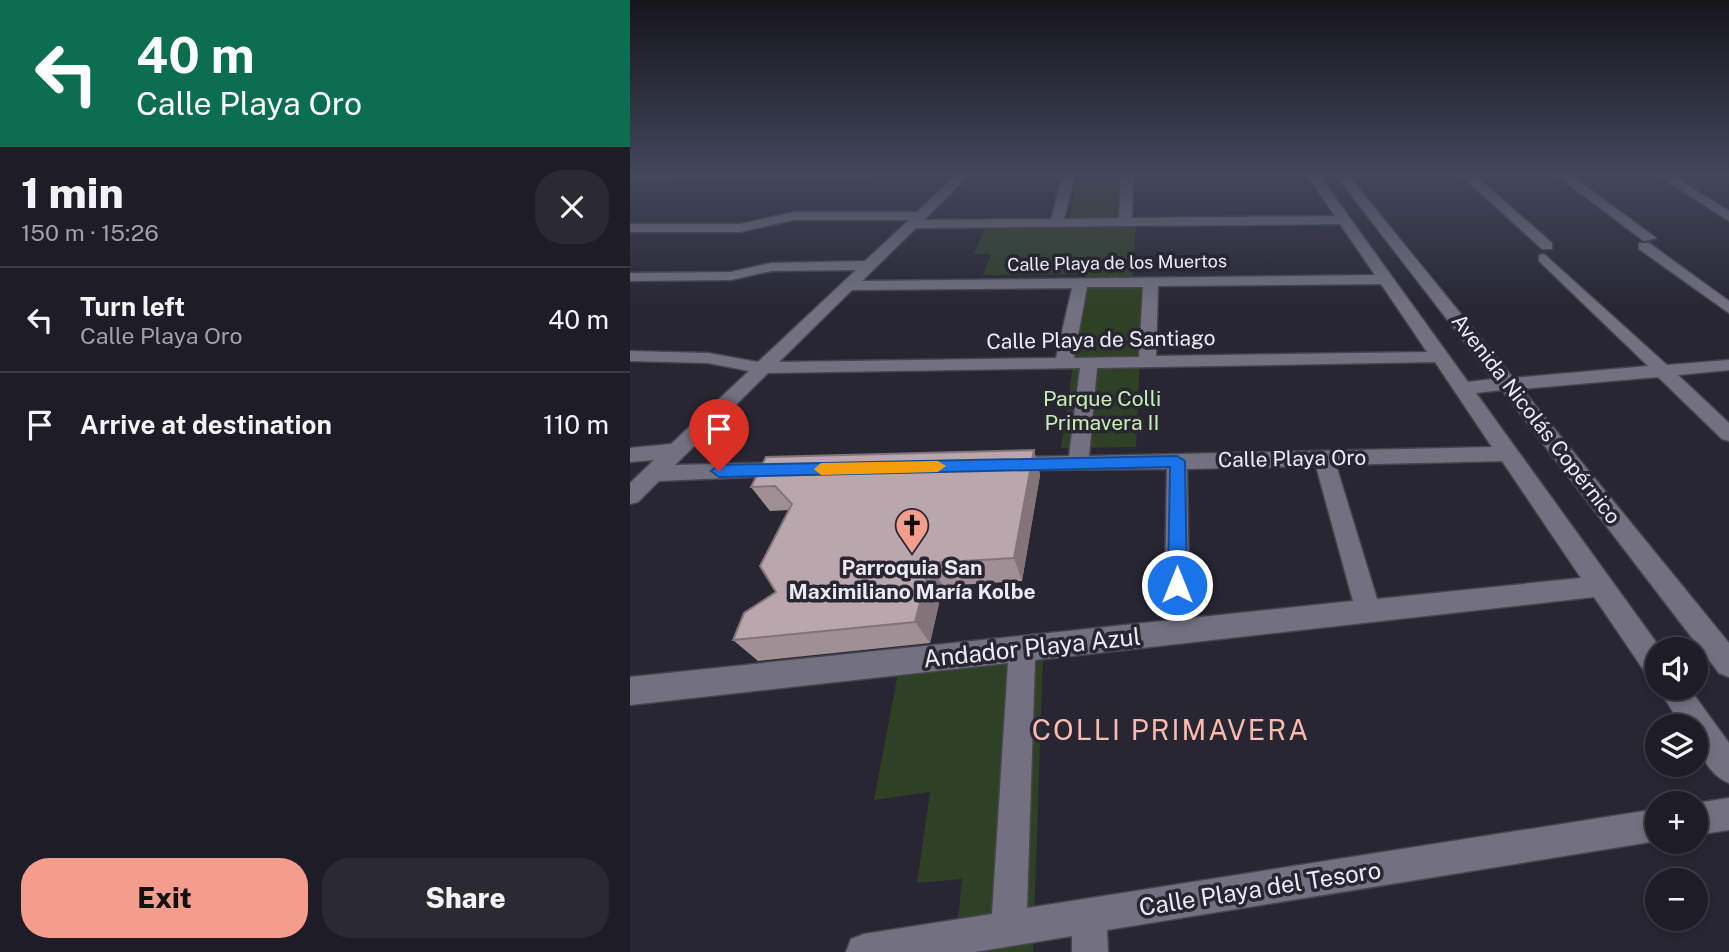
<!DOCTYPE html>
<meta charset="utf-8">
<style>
:root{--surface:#1e1c26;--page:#2b2932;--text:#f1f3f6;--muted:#a1a1a7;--line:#3c3a43;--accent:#f59d8d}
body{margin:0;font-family:"Public Sans",sans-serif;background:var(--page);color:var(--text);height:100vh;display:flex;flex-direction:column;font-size:26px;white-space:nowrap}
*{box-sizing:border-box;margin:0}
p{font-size:23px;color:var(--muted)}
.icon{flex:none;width:38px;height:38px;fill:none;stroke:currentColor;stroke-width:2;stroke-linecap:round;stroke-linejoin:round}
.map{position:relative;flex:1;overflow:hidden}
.drawer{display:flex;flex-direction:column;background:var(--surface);width:630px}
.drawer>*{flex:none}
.banner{background:#0b6e4f;color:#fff;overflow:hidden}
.buttons{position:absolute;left:1015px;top:637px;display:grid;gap:14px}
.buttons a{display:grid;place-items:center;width:63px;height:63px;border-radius:50%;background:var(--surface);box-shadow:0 4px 10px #0003,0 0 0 2px var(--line);font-size:35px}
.pin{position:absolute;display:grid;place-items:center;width:60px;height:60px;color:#fff;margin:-72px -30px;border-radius:50% 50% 50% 0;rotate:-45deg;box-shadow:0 0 7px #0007}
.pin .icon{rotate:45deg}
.me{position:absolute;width:77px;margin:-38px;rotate:0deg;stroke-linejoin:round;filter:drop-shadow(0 0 5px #0008)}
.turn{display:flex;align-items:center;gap:24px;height:147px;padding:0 21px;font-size:32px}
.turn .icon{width:91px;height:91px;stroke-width:2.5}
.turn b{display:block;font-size:49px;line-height:60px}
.round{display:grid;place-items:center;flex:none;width:74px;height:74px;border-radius:28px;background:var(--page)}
.overview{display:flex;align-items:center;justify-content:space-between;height:119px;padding:0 21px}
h1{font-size:42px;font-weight:800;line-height:52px}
.primary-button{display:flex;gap:14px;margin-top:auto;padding:14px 21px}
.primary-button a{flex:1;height:80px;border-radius:28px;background:var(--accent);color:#111;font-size:28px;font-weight:800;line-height:80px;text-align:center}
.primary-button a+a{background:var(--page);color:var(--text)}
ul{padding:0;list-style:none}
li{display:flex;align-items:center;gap:21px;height:105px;padding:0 21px;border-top:2px solid var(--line)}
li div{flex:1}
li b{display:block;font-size:26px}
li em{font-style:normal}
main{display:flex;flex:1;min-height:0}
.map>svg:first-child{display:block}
</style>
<main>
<section class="drawer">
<div class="banner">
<div class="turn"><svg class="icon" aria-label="left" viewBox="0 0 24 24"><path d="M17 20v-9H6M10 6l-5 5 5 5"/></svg><div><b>40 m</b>Calle Playa Oro</div></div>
</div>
<div class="overview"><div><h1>1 min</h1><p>150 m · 15:26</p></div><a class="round"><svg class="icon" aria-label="close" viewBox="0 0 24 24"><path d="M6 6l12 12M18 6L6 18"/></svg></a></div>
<ul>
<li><svg class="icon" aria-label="left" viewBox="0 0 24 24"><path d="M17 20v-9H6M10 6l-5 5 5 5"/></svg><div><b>Turn left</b><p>Calle Playa Oro</p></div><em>40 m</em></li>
<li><svg class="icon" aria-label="arrive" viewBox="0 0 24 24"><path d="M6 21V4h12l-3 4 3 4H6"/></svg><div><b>Arrive at destination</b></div><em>110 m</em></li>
</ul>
<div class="primary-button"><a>Exit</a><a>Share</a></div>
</section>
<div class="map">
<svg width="1099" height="952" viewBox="0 0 1099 952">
<rect width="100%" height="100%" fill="#282633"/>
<g fill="#2f4125">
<polygon points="448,175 491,175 487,223 506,224 502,286 513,286 506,447 431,448 456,274 353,275 361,254 344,254 356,225 438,224"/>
<polygon points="413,656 403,952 325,952 332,879 287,883 300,792 244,800 268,673"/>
</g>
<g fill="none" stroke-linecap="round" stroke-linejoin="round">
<defs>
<g id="minor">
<polygon points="0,174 243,174 237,177 0,180"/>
<path d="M 327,174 L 340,174 L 294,220 L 421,219 L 433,174 L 445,174 L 434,219 L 489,218 L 491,174 L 503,174 L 502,218 L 705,216 L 676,174 L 688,174 L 838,382 L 863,379 L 705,174 L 717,174 L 883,378 L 1018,366 L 909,261 L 909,255 L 914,254 L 1037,365 L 1099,360 L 1099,370 L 1048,375 L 1099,423 L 1099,441 L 1092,439 L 1028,377 L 892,389 L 1099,643 L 1099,677 L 1089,673 L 872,390 L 846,393 L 1031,649 L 1027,649 L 1027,679 L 1017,675 L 964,597 L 405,660 L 397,908 L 1027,809 L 1027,841 L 477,930 L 478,952 L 442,952 L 442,936 L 345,952 L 216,952 L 221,939 L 234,934 L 362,914 L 378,663 L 0,705 L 0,677 L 723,601 L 686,466 L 557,469 L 559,585 L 556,592 L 547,596 L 538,592 L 535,585 L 537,469 L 373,470 L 370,465 L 373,460 L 380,457 L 439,456 L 450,368 L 138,373 L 45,465 L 159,462 L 166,465 L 169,470 L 166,475 L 29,481 L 8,502 L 0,504 L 0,483 L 24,460 L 0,462 L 0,448 L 41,444 L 119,371 L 78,363 L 0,361 L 0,351 L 78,353 L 128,362 L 226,270 L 141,271 L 101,280 L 0,281 L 0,273 L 101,272 L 141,263 L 235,261 L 279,220 L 164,220 L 110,232 L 0,232 L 0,224 L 110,224 L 164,212 L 287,212 ZM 710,224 L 745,275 L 232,281 L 286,228 ZM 751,284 L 797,352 L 526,356 L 528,286 ZM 457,287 L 513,287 L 509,357 L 444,358 ZM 442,288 L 426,358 L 149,362 L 222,290 ZM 805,362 L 862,447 L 459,456 L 467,368 ZM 872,461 L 951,578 L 747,599 L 706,465 Z"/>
<polygon points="830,174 843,174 922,243 922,249 912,249"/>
<polygon points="925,174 939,174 1026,238 1014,241"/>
<polygon points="1026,174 1040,174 1099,211 1099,221"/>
<polygon points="1009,243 1019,243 1099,301 1099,313 1009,249"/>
<path d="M 1028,688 L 1059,688 L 1099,743 L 1099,783 C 1077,774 1066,749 1066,726 L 1052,726 Z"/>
<polygon points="1099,798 1099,830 1066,835 1066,803"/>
</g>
</defs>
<use href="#minor" stroke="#46444f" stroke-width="3"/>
<use href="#minor" fill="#737180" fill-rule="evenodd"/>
</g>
<polygon fill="#a08f95" points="404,450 410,475 392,581 313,586 300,643 128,661 103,640 146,592 159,510 140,511 121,487"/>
<g fill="#827479">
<polygon points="404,450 410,475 392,581 384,558"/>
<polygon points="300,563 313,586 300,643 285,622"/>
</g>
<polygon fill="#baa6ad" stroke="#827479" stroke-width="2" points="404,450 384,558 300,563 285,622 103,640 114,613 146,592 130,566 162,504 145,486 121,487 136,457"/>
<linearGradient id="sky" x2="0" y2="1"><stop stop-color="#16151c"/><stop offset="0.57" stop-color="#42475b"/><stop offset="1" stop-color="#42475b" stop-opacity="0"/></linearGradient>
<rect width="1099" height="307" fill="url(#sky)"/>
<polygon fill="#1a73e8" stroke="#114b97" stroke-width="2" points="547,456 555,461 557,585 554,591 541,591 538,585 540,467 89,477 81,471 89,465"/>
<polygon fill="#f59e0b" points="308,461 316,466 308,472 191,475 184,469 191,463"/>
<defs>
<symbol id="church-pin" viewBox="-11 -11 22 30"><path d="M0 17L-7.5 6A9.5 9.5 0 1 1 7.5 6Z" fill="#f59d8d" stroke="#282633"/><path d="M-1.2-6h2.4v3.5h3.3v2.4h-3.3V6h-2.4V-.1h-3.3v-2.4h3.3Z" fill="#111"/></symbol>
</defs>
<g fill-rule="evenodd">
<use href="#church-pin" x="263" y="506" width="38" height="52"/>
</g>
<g text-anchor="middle" stroke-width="7" stroke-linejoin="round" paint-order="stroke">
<g font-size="18" fill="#ecebf4" stroke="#282633">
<text transform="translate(487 263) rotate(-1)" y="6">Calle Playa de los Muertos</text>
</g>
<g font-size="21" fill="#ecebf4" stroke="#282633">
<text transform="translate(471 340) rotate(-1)" y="7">Calle Playa de Santiago</text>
<text transform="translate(906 419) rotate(52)" y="7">Avenida Nicolás Copérnico</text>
<text transform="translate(662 459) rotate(-1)" y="7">Calle Playa Oro</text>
</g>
<g font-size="21" fill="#c7efb2" stroke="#282633">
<text x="472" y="406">Parque Colli<tspan x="472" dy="24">Primavera II</tspan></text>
</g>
<g font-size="21" font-weight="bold" fill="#ecebf4" stroke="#282633">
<text x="282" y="575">Parroquia San<tspan x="282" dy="24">Maximiliano María Kolbe</tspan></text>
</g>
<g font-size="24" fill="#ecebf4" stroke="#282633">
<text transform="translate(402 648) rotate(-6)" y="8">Andador Playa Azul</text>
<text transform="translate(630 889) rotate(-9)" y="8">Calle Playa del Tesoro</text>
</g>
<g font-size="28" letter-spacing="2" fill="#fcb9ad" stroke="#282633">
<text x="541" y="740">COLLI PRIMAVERA</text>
</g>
</g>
</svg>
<div class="buttons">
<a><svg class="icon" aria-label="sound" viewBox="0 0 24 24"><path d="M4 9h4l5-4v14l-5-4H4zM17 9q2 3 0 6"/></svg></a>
<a><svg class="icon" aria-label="layers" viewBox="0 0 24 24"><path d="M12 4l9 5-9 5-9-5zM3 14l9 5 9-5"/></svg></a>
<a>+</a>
<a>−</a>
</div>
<div class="pin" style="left:89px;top:471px;background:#d93025"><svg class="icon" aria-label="arrive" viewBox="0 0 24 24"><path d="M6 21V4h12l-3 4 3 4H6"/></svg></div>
<svg class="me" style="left:547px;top:585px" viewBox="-20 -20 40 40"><circle r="17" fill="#1a73e8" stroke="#fff" stroke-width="3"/><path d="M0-11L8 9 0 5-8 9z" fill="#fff"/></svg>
</div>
</main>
